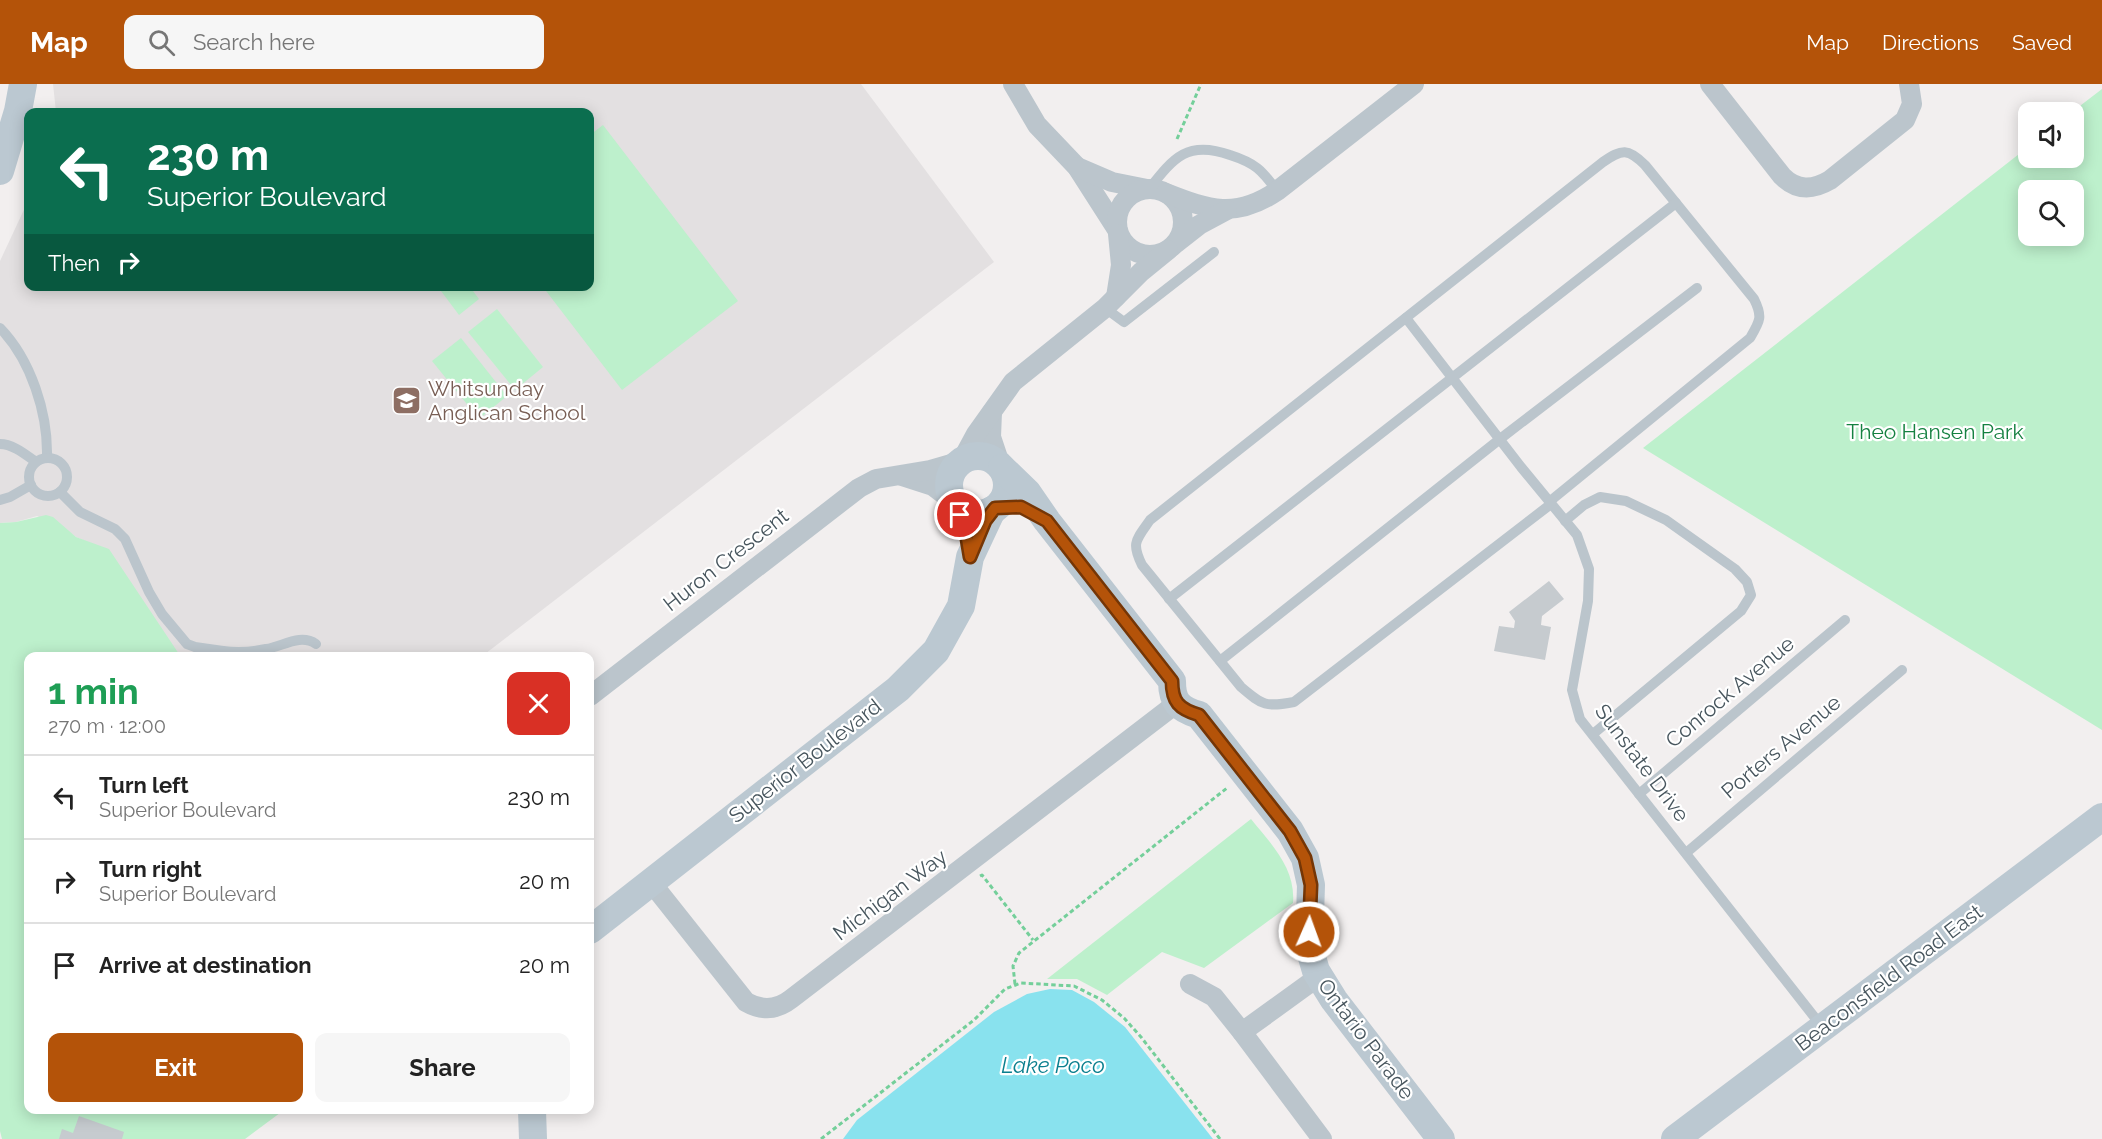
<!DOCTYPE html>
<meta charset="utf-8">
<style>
:root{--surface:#fff;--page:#f6f6f6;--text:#222;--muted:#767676;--line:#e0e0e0;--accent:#b45309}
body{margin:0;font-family:Raleway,sans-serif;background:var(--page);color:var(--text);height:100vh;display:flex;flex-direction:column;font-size:22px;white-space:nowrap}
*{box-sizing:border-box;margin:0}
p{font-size:20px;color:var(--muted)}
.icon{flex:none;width:33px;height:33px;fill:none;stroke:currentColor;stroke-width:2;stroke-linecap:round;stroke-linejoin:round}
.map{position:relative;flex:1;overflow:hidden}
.panel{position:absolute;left:24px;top:568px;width:570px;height:462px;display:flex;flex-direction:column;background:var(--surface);border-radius:12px;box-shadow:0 3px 15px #0003}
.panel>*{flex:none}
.top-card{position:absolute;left:24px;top:24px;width:570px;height:183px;border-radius:12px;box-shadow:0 3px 15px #0003;background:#0b6e4f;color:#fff;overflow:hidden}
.fabs{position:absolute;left:2018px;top:18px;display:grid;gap:12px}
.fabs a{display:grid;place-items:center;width:66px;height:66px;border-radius:12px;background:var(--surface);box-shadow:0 3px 15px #0003;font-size:30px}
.pin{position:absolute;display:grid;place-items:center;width:51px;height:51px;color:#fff;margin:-26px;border:3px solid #fff;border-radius:50%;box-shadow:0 2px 6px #0007}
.me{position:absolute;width:66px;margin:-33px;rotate:2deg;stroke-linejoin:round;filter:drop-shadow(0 0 4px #0008)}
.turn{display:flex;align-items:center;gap:21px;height:126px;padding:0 24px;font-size:27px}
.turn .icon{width:78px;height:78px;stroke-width:2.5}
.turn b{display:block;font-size:42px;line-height:51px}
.then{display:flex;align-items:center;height:57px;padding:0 24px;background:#0003;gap:12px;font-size:22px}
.round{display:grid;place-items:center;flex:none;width:63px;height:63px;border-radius:12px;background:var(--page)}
.head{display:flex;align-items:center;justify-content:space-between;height:102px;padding:0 24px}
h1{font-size:36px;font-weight:700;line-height:45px;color:#1e9e55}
.primary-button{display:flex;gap:12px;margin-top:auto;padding:12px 24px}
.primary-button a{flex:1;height:69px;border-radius:12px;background:var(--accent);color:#fff;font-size:24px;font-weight:700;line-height:69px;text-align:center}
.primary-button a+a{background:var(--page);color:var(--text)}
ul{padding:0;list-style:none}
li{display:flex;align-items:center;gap:18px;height:84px;padding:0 24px;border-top:2px solid var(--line)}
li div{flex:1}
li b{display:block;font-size:22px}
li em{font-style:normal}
header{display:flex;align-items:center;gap:36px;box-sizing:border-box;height:84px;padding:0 30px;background:var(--accent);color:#fff}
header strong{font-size:28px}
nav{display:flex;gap:33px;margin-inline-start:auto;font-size:21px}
.search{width:420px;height:54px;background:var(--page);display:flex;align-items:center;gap:15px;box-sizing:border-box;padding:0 21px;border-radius:12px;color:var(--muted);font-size:22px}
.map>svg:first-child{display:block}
</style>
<header>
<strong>Map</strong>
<div class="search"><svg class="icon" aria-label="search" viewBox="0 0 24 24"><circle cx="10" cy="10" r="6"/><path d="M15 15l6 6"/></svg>Search here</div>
<nav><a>Map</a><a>Directions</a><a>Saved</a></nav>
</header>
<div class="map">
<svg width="2102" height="1055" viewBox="0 0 2102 1055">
<rect width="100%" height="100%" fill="#f2efef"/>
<polygon fill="#e3e0e1" points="53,0 861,0 994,178 481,573 181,573 90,459 76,453 64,444 37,432 16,438 0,439 0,177 28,117 28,202 590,202 590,28 56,28"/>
<g fill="#bdf0cc" fill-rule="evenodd">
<path d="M 2102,5 L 2102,646 L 1643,364 L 2028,63 L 2028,74 L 2073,74 L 2072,28 ZM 2028,106 L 2073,106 L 2073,152 L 2028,152 Z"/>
<polygon points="603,41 738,217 622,306 543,203 590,202 590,51"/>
<polygon points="438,203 470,203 479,215 459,231"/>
<polygon points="497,225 543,283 515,306 468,248"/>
<polygon points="461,254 507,312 479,335 432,277"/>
<polygon points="46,431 53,433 76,453 109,465 181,573 28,573 28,1026 284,1026 245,1055 2,1055 0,1047 0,439 16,438"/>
<path d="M 1251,735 C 1271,760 1296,784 1293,819 L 1204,884 L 1162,868 L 1107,911 L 1077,895 L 1047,895 Z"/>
</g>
<polygon fill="#89e2ee" points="1050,905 1072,906 1094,918 1125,943 1213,1055 843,1055 857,1036 994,928 1027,910"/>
<g fill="#c6cbcf">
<polygon points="1549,497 1564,515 1542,532 1541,541 1551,543 1545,576 1494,567 1499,542 1514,544 1515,537 1509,528"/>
<polygon points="79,1032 124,1048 122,1055 59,1055 62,1045 73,1049"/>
</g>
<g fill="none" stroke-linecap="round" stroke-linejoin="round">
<g stroke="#74cf9a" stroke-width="3" stroke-dasharray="4.5 3" stroke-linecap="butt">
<polyline points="1177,55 1201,0"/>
<polyline points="980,792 982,791 1033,856"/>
<polyline points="1015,900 1013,882 1019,869 1227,704"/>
<polyline points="821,1055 974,936 1005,905 1021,899 1074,902 1102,916 1124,934 1141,953 1220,1055"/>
</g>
<g stroke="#bbc5cc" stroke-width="10">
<path d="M 1149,105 C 1174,73 1188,56 1230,71 C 1255,79 1262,86 1277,107"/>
<polyline points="1105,224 1124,238 1214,168"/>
<polyline points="1406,234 1521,383 1577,451 1589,485 1588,517 1572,606 1580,635 1823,944"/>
<path d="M 0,244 C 31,276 48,329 47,373"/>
<path d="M 0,360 C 13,360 26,371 36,378"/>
<circle cx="48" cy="393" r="19"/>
<polyline points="60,408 80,428 115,445 125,455 149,508 162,530 187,560 195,563 223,567"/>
<polyline points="0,416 10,413 31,401"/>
<path d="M 1549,418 L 1750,254 C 1760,237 1763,233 1754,215 L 1645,81 C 1628,64 1622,65 1603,78 L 1150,436 C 1136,456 1131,459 1142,481 L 1241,603 C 1263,622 1266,623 1294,618 L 1551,420"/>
<polyline points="1565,437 1584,421 1600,413 1626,417 1666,436 1735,485 1747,498 1751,511 1741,527 1593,650"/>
<polyline points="1169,515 1676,119"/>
<path d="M 223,573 L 223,567 C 237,569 252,568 266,565 C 282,563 300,549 316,560"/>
<polyline points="1220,577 1500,355 1697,204"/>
<polyline points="1639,710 1845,536"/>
<polyline points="1686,769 1902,586"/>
</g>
<g stroke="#bbc5cc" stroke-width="20">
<polyline points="1013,0 1037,41 1077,83 1118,147"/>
<path d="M 1710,0 L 1782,92 C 1797,107 1813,106 1830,96 L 1905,36 L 1912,20 L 1909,0"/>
<polyline points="1077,83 1112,98 1147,105"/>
<circle cx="1150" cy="138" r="33"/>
<path d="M 1166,109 C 1209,126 1236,135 1277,107 L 1414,0"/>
<polyline points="1176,159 1199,141 1227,126"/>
<polyline points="1116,213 1121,181 1118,150"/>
<polyline points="992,328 991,353 1001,383"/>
<polyline points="962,376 976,350 1013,298 1105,224 1141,188 1168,166"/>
<polyline points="902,392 933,402 954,418"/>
<polyline points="590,612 859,404 876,395 930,386 961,377"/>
<path d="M 650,797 L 746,918 C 762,927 777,926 791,915 L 1177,619"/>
<polyline points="1320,894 1307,901 1242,948 1322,1055"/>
<polyline points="1190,900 1214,913 1242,948"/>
</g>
<g stroke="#bbc8d1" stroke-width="28">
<polyline points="0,87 18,27 23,0"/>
<circle cx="978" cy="401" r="29"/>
<path d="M 1002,384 L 1027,408 L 1047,437 L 1172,597 C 1172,618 1179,625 1199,631 L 1290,747 L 1305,774 L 1311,801 L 1309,863 L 1316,887 L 1334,916 L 1441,1055"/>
<polyline points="590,846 898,605 936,567 961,522 970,473 992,426"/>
<polyline points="532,1026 533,1055"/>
<polyline points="1675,1055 2102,733"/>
</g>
</g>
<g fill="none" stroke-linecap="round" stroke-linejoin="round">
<defs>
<path id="route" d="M 960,431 L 965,443 L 970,473 L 985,437 L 995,424 L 1021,423 L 1047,437 L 1172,597 C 1172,618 1179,625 1199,631 L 1290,747 L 1305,774 L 1311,801 L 1309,848"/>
</defs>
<use href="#route" stroke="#753606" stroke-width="15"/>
<use href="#route" stroke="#b45309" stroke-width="10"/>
</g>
<defs>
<symbol id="school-square" viewBox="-11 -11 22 22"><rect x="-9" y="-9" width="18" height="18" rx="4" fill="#8d6e63" stroke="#fff"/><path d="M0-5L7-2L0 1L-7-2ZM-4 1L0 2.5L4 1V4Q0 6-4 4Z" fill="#fff"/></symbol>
</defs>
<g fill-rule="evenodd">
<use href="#school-square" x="390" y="300" width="33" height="33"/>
</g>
<g text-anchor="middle" stroke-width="4.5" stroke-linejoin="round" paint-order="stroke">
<g font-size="21" fill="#785e54" stroke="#fff" text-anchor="start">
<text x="428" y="312">Whitsunday<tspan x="428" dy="24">Anglican School</tspan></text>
</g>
<g font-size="21" fill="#158141" stroke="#fff">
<text x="1935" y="355">Theo Hansen Park</text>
</g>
<g font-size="21" fill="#47555d" stroke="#fff">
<text transform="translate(726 476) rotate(-38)" y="7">Huron Crescent</text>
<text transform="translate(1730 608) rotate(-40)" y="7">Conrock Avenue</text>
<text transform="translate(1781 663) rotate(-40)" y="7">Porters Avenue</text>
<text transform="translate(805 677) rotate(-38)" y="7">Superior Boulevard</text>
<text transform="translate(1642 679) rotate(53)" y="7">Sunstate Drive</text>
<text transform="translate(890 811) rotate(-37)" y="7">Michigan Way</text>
<text transform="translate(1889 894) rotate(-37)" y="7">Beaconsfield Road East</text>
<text transform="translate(1366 955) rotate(53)" y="7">Ontario Parade</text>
</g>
<g font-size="22" font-style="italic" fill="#0b7f8e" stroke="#fff">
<text x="1053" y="989">Lake Poco</text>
</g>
</g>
</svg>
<div class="fabs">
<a><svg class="icon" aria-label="sound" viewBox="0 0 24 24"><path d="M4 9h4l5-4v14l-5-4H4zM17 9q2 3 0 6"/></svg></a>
<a><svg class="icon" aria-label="search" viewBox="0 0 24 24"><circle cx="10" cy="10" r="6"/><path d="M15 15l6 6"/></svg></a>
</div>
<div class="pin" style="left:960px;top:431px;background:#d93025"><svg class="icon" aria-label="arrive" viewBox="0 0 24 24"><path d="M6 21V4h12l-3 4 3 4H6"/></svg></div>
<svg class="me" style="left:1309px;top:848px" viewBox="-20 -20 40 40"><circle r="17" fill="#b45309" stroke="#fff" stroke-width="3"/><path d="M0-11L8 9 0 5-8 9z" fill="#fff"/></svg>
<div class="top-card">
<div class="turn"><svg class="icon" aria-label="left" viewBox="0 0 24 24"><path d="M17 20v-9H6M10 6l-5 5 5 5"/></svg><div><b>230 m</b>Superior Boulevard</div></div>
<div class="then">Then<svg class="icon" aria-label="right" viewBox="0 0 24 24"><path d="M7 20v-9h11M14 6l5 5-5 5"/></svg></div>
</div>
<section class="panel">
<div class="head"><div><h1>1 min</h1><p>270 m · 12:00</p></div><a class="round" style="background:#d93025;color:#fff"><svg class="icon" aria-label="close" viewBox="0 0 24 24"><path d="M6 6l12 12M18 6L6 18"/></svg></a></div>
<ul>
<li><svg class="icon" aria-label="left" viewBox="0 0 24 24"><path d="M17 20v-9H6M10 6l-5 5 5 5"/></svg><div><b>Turn left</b><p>Superior Boulevard</p></div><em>230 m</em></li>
<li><svg class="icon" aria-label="right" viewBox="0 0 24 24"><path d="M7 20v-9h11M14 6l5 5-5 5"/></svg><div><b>Turn right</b><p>Superior Boulevard</p></div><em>20 m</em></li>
<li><svg class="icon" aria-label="arrive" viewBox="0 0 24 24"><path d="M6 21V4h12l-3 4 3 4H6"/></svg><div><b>Arrive at destination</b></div><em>20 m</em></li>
</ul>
<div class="primary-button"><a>Exit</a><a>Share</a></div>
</section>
</div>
